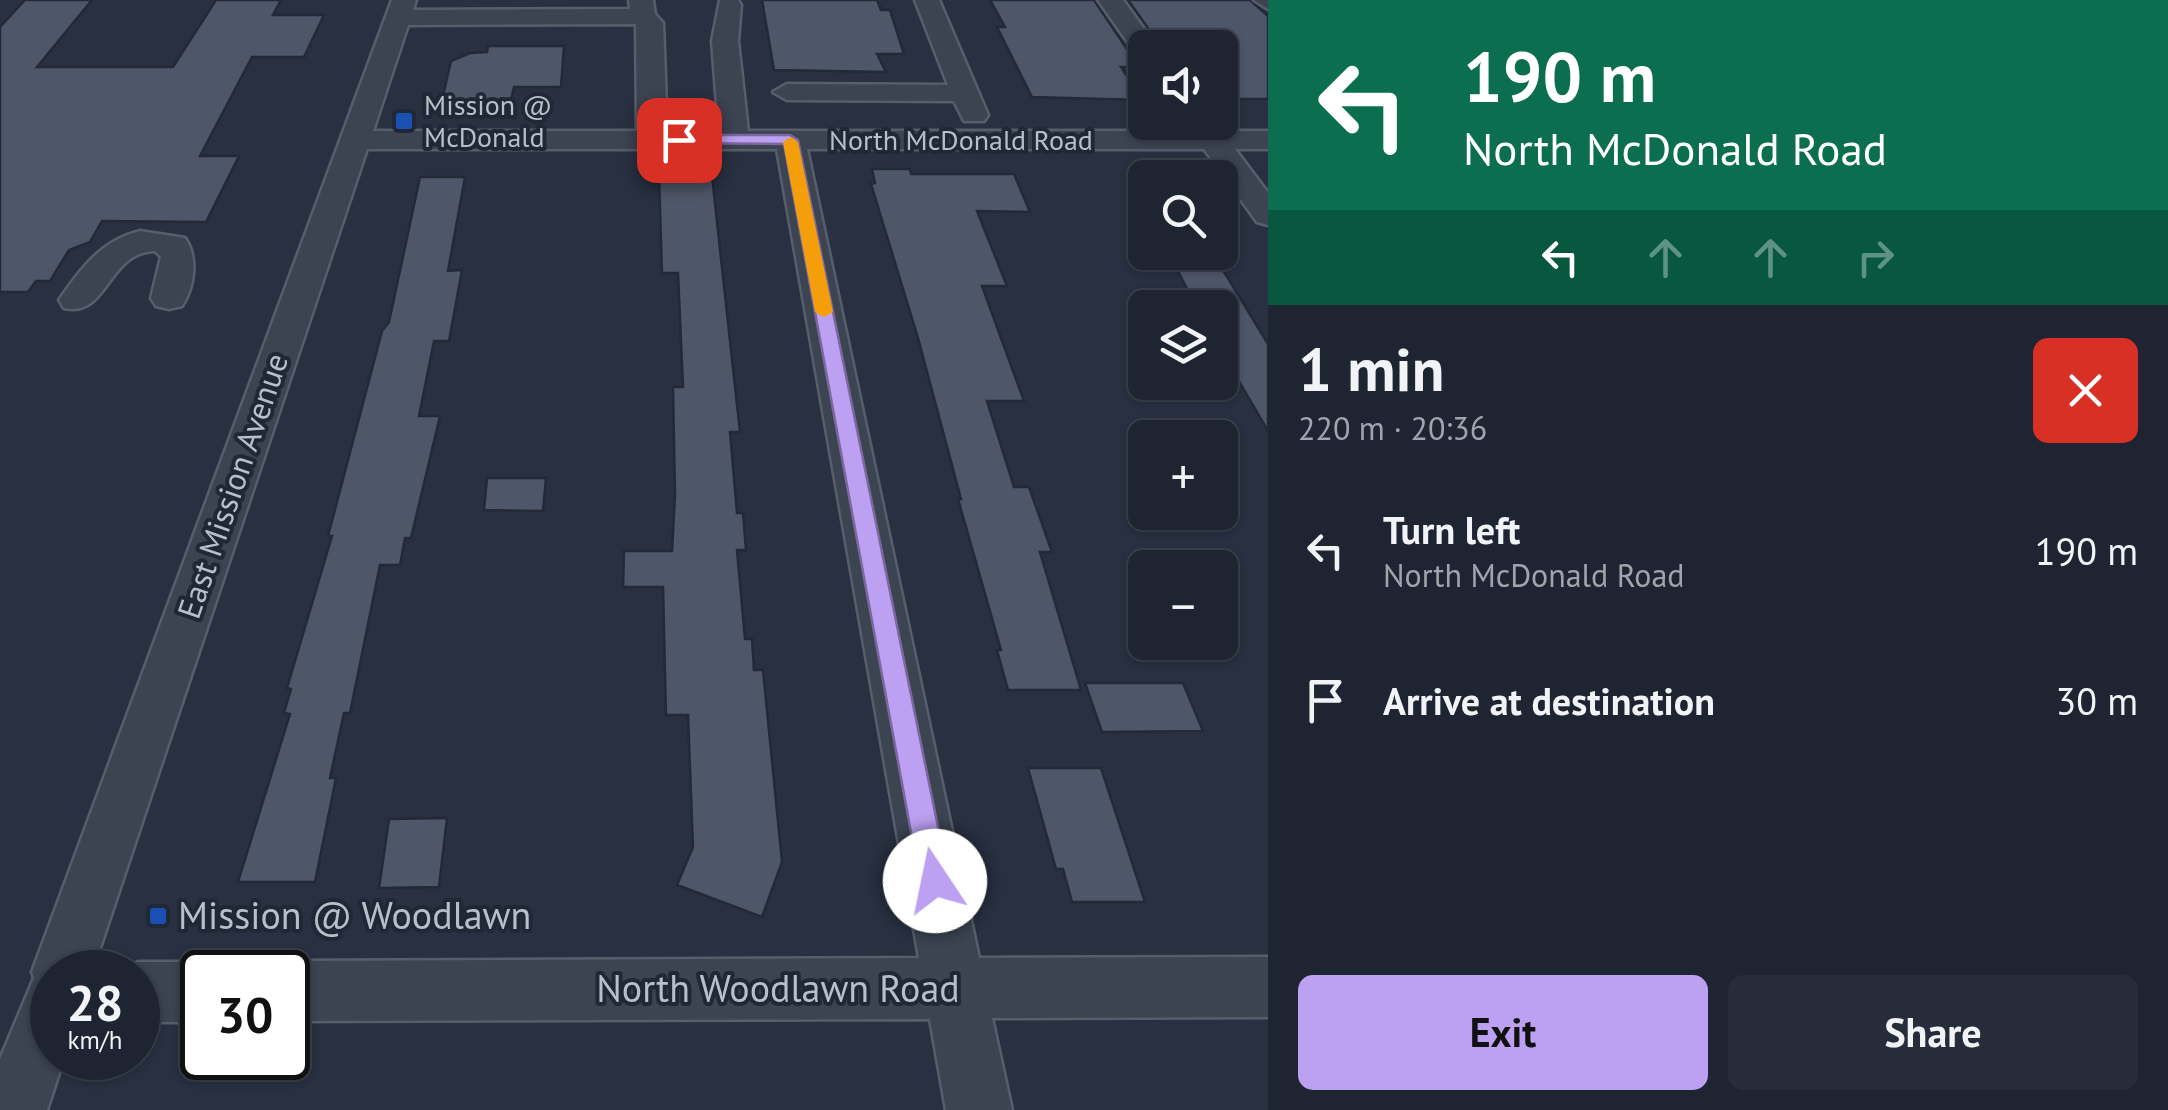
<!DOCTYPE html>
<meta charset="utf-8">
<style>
:root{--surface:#1e2431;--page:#262c39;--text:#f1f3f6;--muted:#a1a4ab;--line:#3c414d;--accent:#bca0f2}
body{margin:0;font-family:"PT Sans",sans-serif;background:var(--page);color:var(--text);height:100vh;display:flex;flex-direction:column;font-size:38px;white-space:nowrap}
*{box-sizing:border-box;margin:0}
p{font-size:32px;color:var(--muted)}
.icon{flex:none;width:55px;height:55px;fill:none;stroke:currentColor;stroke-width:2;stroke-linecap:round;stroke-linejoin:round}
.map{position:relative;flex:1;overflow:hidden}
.drawer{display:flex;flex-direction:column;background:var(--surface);width:900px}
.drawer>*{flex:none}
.banner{background:#0b6e4f;color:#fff;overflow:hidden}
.buttons{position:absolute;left:1128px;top:30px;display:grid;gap:20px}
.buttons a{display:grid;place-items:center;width:110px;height:110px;border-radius:15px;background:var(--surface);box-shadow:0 2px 8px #0004,0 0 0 2px var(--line);font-size:50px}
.speed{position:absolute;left:30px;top:950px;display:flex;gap:20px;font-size:50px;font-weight:700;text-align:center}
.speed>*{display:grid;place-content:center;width:130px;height:130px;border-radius:50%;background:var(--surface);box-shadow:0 2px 8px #0004,0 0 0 2px var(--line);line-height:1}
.speed small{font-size:25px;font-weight:400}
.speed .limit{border:5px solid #111;border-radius:15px;background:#fff;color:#111}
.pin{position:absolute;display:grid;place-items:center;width:85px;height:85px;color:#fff;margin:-42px;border-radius:20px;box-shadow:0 5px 15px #0006}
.me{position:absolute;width:110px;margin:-55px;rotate:349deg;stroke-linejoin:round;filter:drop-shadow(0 0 8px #0008)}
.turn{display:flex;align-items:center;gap:35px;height:210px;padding:0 30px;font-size:45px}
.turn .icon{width:130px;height:130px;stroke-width:2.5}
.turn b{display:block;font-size:70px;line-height:85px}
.lanes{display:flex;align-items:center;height:95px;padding:0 30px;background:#0003;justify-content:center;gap:50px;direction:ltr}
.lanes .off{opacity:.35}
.round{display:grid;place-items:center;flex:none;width:105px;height:105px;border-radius:15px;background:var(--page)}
.head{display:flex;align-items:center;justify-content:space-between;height:170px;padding:0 30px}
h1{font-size:60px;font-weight:600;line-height:75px}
.button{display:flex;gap:20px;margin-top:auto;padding:20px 30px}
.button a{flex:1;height:115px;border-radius:15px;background:var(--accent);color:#111;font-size:40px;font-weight:600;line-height:115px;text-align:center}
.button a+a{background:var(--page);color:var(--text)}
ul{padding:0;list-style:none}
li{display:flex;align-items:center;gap:30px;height:150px;padding:0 30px}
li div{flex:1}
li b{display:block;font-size:38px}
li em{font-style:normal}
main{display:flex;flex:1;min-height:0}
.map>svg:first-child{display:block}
</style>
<main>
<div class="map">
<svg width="1268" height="1110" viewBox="0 0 1268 1110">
<rect width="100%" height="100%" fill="#283041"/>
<g fill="#4e576a" stroke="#222a38" stroke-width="2.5">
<polygon points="25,0 92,0 37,67 173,67 216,0 281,0 273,15 324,15 304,57 252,57 200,156 239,156 206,222 102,221 90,242 69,250 50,281 36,281 28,292 0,292 0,27"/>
<polygon points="762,0 877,0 881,10 890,10 904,54 877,54 886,72 774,70"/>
<polygon points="990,0 1094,0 1139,67 1121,67 1143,100 1032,97 997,27 1005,27"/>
<polygon points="1128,0 1250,0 1268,16 1268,99 1220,99 1220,48 1162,48"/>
<polygon points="488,46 564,46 561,87 514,87 510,104 441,104 451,61 470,53 487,52"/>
<polygon points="872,169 910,169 911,174 1014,174 1030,212 977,211 1007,286 982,286 1024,401 987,401 1014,487 1029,487 1052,552 1040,552 1081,690 1008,690 997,650 1001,650 958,499 961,499 918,338 871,184 875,183"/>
<polygon points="659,176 712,176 740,432 730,432 737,513 743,513 746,550 737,550 745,639 752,639 754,670 763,670 782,862 762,917 677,885 693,847 688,715 666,715 663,587 623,587 624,551 672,551 675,495 673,387 683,387 678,273 662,273"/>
<polygon points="420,177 465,177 448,271 462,270 449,341 434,341 419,416 440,416 411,538 405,538 400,565 380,565 350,713 344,713 330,778 336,778 315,882 238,882 290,714 284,713 291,689 287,688 332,536 328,536 382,331 389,322"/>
<polygon points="1168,252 1212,252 1268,344 1268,431 1220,349 1220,308 1197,308"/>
<polygon points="487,478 546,478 543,511 484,510"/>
<polygon points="1085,683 1183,683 1203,731 1102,732"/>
<polygon points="1028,768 1101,768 1145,902 1072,902 1063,869 1056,869"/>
<polygon points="447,818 439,887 379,888 389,819"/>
</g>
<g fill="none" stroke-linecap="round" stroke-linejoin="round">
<defs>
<g id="minor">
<path d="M 392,0 L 416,0 L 413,10 L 630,9 L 629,0 L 653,0 L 655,14 L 663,23 L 667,131 L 719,131 L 712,41 L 720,0 L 738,0 L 741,5 L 738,41 L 748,131 L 1191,131 L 1188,122 L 1215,122 L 1221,131 L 1268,131 L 1268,149 L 1235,149 L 1268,193 L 1268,225 L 1257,222 L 1204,149 L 807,149 L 979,958 L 1268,957 L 1268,1017 L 992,1018 L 1012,1110 L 946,1110 L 930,1019 L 288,1021 L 288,972 L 265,972 L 288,961 L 919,958 L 777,149 L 367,149 L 92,972 L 52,972 L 52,1058 L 64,1058 L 47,1110 L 0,1110 L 0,1059 L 34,978 L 32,972 ZM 636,24 L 637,131 L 373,131 L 408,25 Z"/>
<polygon points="915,0 939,0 988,115 984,121 964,121 954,101 787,100 773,92 787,84 948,85"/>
<polygon points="1098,0 1123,0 1158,48 1145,48 1145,56 1136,54"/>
<polygon points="1254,0 1268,0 1268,9"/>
<path d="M 140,231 L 185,238 C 198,257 195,286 182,306 L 169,309 L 156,306 L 151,298 L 161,257 L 155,251 C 107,252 108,318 64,308 L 59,300 C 82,267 101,241 140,231 Z"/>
<polygon points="138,962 202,962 224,971 202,972 202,1022 138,1022 138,972 116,972"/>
</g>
</defs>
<use href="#minor" stroke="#575e6b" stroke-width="5"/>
<use href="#minor" fill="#3c4351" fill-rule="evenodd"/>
</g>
<polygon fill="#bca0f2" stroke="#7a689d" stroke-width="2.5" points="679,135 790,135 798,140 949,881 945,890 935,894 925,890 920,881 784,144 674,143 674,137"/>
<polygon fill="#f59e0b" points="791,137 798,142 833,312 824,317 815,312 783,142"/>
<g fill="#1a4fb4" stroke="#202836" stroke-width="4">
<rect x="394" y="111" width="20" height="20" rx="5"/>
<rect x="148" y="906" width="20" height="20" rx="5"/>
</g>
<g text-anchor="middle" stroke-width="8" stroke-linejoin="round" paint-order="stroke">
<g font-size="28" fill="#b9becb" stroke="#202836" text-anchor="start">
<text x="424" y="115">Mission @<tspan x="424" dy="32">McDonald</tspan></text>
</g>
<g font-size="28" fill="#b9becb" stroke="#202836">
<text x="961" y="150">North McDonald Road</text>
</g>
<g font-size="32" fill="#b9becb" stroke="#202836">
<text transform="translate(233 486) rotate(-71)" y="11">East Mission Avenue</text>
</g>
<g font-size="38" fill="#b9becb" stroke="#202836" text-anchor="start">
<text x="178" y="929">Mission @ Woodlawn</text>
</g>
<g font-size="38" fill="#b9becb" stroke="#202836">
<text x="778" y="1002">North Woodlawn Road</text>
</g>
</g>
</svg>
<div class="buttons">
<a><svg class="icon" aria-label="sound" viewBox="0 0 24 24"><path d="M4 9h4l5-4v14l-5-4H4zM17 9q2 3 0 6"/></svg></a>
<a><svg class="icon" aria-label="search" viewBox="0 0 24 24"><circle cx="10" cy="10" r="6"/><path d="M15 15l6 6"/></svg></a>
<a><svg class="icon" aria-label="layers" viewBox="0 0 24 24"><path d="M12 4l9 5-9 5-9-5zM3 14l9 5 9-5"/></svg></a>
<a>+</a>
<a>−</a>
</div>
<div class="speed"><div>28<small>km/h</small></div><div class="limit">30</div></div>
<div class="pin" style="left:679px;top:140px;background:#d93025"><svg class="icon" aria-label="arrive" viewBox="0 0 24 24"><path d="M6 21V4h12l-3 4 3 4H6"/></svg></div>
<svg class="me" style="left:935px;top:881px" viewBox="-20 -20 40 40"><circle r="19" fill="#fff"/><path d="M0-13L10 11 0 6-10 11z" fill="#bca0f2"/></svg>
</div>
<section class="drawer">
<div class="banner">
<div class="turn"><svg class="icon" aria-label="left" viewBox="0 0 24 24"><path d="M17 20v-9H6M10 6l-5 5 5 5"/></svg><div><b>190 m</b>North McDonald Road</div></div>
<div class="lanes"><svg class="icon" aria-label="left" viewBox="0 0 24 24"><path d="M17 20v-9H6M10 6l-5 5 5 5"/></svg><svg class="icon off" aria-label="ahead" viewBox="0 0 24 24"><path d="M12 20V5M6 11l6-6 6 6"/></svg><svg class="icon off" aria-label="ahead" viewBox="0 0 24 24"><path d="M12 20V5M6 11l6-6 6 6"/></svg><svg class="icon off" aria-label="right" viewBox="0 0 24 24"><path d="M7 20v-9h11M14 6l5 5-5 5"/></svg></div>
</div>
<div class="head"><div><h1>1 min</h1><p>220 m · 20:36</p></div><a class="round" style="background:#d93025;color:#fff"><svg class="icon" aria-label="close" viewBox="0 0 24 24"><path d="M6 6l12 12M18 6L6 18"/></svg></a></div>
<ul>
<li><svg class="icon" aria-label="left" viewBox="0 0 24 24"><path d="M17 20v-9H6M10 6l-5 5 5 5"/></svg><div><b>Turn left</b><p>North McDonald Road</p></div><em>190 m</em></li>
<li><svg class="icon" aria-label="arrive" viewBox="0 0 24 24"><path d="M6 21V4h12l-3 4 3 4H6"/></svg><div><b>Arrive at destination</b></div><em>30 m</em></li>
</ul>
<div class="button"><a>Exit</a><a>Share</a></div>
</section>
</main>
